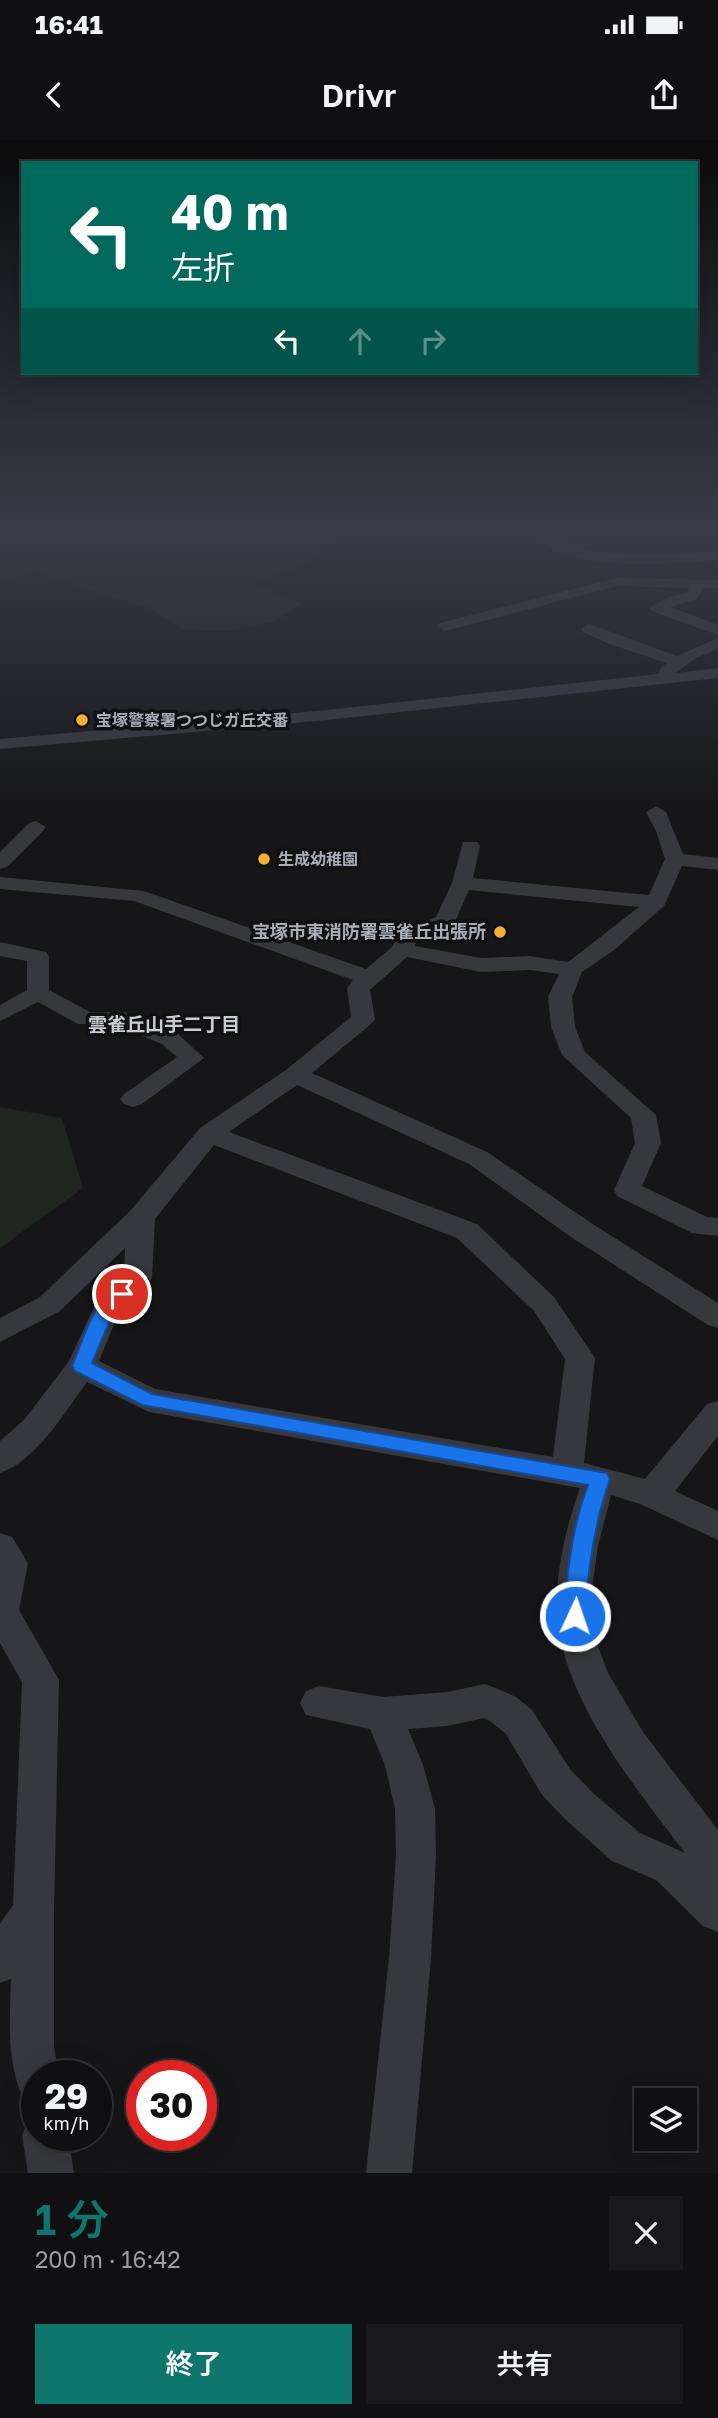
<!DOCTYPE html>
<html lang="ja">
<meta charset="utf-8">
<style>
:root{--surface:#101012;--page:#19191b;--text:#f1f3f6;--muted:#9c9d9f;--line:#303032;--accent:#0f766e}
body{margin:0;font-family:"Golos Text","Noto Sans JP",sans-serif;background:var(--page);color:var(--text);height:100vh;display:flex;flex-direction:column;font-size:26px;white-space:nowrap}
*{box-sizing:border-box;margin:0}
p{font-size:23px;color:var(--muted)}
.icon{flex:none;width:38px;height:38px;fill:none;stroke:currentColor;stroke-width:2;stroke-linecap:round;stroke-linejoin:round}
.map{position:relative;height:2033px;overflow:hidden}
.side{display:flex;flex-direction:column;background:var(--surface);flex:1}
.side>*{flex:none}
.top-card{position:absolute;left:21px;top:21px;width:677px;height:214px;border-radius:0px;box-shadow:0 7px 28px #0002,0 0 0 2px var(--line);background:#00695c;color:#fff;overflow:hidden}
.tools{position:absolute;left:634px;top:1948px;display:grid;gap:14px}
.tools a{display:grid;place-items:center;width:63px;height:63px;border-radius:0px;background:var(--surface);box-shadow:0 7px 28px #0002,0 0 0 2px var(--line);font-size:35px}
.speed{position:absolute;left:21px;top:1920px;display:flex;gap:14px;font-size:35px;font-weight:700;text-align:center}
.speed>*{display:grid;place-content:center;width:91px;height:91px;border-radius:50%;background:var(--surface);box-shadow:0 7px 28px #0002,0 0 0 2px var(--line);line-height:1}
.speed small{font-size:18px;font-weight:400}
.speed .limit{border:10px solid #d22;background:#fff;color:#111}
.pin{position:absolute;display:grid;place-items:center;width:60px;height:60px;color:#fff;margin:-30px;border:4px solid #fff;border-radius:50%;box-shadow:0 2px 7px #0007}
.me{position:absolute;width:77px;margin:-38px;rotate:3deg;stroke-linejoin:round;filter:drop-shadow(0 0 5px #0008)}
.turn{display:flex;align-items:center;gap:24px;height:147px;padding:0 35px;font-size:32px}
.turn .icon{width:91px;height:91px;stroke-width:2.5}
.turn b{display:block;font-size:49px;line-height:60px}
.lanes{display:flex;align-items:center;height:66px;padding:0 35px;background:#0003;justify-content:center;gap:35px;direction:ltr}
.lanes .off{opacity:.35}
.round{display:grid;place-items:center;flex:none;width:74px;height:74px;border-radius:0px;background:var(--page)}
.overview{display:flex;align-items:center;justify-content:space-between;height:119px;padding:0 35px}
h1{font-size:42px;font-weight:600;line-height:52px;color:var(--accent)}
.button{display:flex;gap:14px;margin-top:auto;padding:14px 35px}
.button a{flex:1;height:80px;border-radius:0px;background:var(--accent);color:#fff;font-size:28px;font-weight:600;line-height:80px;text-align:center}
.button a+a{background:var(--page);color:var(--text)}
.status{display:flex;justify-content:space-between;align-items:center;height:49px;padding:0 35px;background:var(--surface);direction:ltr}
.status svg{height:19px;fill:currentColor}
header{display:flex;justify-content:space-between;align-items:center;height:91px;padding:0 35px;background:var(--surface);font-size:32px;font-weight:600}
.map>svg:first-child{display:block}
</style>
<div class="status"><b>16:41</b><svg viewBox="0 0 49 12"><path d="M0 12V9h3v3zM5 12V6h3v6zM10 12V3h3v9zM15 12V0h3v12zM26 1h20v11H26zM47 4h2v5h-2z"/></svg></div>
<header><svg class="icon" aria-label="back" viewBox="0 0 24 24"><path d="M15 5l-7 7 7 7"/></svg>Drivr<svg class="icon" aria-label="share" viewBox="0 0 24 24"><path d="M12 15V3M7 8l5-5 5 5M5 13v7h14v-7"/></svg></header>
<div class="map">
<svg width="718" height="2033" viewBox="0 0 718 2033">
<rect width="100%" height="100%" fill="#161618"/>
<g fill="#1e261f">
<polygon points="0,388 343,388 318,418 254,444 301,464 274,482 229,491 183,489 151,469 41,434 0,438"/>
<polygon points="0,967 62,978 83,1048 0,1108"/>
</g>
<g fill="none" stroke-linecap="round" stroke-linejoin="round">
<g fill="#37383d" fill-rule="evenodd">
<path d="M 525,388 L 541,388 L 554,398 L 595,412 L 646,415 L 718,412 L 718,420 C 661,424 568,435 525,388 Z"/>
<polygon points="617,438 718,440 718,448 704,448 697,459 670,467 718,485 718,495 652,471 649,468 668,457 687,453 690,448 617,446 445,491 437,486 440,483"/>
<polygon points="589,484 677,516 718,498 718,509 694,519 676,533 718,528 718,538 317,581 0,609 0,599 317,571 659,534 660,529 667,523 609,504 583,492 581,489"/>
<path d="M 656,666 L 666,672 L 683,714 L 718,718 L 718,730 L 682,726 L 664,766 L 613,811 L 582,832 L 572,857 L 575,887 L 585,912 L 656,975 L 661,1003 L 642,1046 L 707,1077 L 718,1078 L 718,1096 L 692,1093 L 617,1056 L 614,1050 L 635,1003 L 631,978 L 562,915 L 551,887 L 548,857 L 559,834 L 530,830 L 481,832 L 407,817 L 370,850 L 375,879 L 371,884 L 312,933 L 487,1012 L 591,1083 L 718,1163 L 718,1188 L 708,1185 L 571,1097 L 469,1024 L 297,945 L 229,992 L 477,1084 L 554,1157 L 595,1218 L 584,1323 L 645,1339 L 707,1264 L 718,1261 L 718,1296 L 675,1351 L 718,1371 L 718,1400 L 640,1364 L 611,1355 L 598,1406 L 593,1441 L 593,1475 L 598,1506 L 608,1533 L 643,1592 L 718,1690 L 718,1792 L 703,1786 L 656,1740 L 612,1721 L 565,1679 L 542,1655 L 506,1594 L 490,1581 L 484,1578 L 447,1586 L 408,1589 L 423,1625 L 435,1669 L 436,1715 L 431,1818 L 412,2033 L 366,2033 L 389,1818 L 396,1715 L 395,1669 L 385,1625 L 370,1589 L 306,1575 L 300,1563 L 306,1551 L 319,1546 L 383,1557 L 447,1552 L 485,1544 L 498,1549 L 516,1557 L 532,1570 L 570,1629 L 593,1653 L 640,1693 L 685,1713 C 635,1647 563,1560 557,1474 C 555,1432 566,1387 580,1348 L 149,1272 L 87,1242 C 65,1272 36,1321 0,1333 L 0,1301 L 24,1280 L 69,1221 L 96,1163 L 124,1135 L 125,1108 L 60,1171 L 0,1202 L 0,1178 L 40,1157 L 131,1070 L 200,988 L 286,930 L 351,877 L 347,848 L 353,840 L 134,761 L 0,749 L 0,737 L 144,751 L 366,829 L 392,807 L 399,793 L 436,777 L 452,743 L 463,702 L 477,702 L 480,706 L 473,738 L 649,755 L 665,719 L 656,691 L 646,672 ZM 469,750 L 639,767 L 568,822 L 530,816 L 481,818 L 415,806 L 416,802 L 453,786 ZM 214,1005 L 457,1098 L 534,1171 L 565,1219 L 553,1317 L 155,1249 L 99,1221 L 118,1175 L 152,1138 L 155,1079 Z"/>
<polygon points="36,681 46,687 43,691 7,727 0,729 0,712 29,683"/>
<polygon points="0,802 46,812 49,817 49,850 90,872 124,872 178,894 204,918 142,964 133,967 124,964 120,959 124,954 177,917 162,904 113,884 78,884 38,862 0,881 0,865 27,850 27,821 0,816"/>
<path d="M 0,1393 L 12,1397 L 28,1423 L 19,1470 L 59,1540 L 54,1771 L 54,1907 L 59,1936 L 37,1936 L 37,1959 L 21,1953 C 6,1916 10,1877 11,1839 L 0,1843 L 0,1784 L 13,1765 L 22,1542 L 0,1503 Z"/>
<polygon points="37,1975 37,1995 68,1995 74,2033 28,2033 22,1995 29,1979"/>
</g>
</g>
<linearGradient id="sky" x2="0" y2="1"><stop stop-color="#0c0c0d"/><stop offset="0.58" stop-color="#363c48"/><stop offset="1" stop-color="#363c48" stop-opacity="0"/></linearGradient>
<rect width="718" height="673" fill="url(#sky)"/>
<path fill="#1a73e8" stroke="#114b97" stroke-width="2" d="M 122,1148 L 128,1150 L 131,1154 L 113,1173 L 92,1223 L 152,1254 L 607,1333 L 610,1339 C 594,1384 588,1429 585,1476 L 582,1483 L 575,1486 L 567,1483 L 564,1476 C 567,1431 572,1387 588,1345 L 142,1265 L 75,1231 L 72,1226 C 83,1202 93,1156 122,1148 Z"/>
<g fill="#f2b134" stroke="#111113" stroke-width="2.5">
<circle cx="82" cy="580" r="7"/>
<circle cx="264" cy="719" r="7"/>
<circle cx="500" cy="792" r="7"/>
</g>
<g text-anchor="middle" stroke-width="7" stroke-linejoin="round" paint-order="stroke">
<g font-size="16" font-weight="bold" fill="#a8adb8" stroke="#111113" text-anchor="start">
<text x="96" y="586">宝塚警察署つつじガ丘交番</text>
<text x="278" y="725">生成幼稚園</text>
</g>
<g font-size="18" font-weight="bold" fill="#a8adb8" stroke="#111113" text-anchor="end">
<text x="486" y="798">宝塚市東消防署雲雀丘出張所</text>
</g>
<g font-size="19" font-weight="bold" fill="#c9ccd4" stroke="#111113">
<text x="164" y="891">雲雀丘山手二丁目</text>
</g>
</g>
</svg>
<div class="tools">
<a><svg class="icon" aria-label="layers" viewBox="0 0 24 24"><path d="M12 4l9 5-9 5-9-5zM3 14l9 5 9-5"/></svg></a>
</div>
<div class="speed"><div>29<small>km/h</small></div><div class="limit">30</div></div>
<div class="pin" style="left:122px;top:1154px;background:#d93025"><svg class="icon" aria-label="arrive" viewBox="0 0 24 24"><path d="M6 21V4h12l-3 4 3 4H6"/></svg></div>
<svg class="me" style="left:575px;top:1476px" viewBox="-20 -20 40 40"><circle r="17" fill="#1a73e8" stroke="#fff" stroke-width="3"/><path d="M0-11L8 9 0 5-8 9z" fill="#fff"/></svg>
<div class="top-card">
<div class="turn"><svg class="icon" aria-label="left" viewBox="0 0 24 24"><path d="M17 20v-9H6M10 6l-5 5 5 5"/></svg><div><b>40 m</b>左折</div></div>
<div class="lanes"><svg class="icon" aria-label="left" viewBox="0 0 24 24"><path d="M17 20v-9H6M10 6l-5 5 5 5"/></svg><svg class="icon off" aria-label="ahead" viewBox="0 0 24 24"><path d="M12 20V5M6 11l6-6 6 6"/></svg><svg class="icon off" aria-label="right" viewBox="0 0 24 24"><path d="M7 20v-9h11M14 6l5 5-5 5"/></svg></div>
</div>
</div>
<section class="side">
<div class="overview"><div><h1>1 分</h1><p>200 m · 16:42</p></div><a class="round"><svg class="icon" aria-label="close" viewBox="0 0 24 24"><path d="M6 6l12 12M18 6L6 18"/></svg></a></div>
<div class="button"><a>終了</a><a>共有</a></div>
</section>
